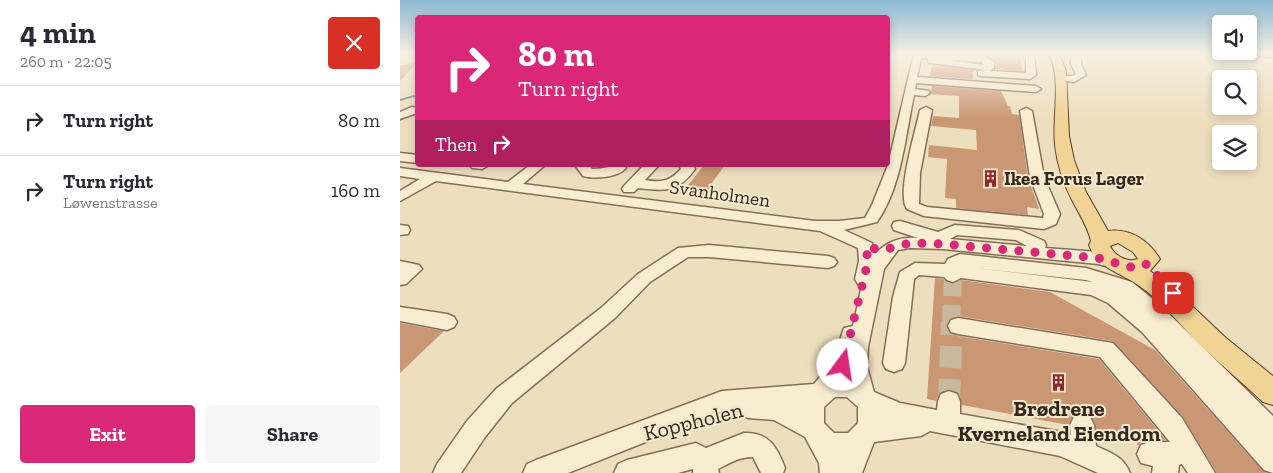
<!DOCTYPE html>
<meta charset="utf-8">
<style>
:root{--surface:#fff;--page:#f7f7f7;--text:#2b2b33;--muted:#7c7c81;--line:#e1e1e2;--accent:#db2777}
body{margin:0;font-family:"Zilla Slab",serif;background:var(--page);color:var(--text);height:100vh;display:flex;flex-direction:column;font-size:19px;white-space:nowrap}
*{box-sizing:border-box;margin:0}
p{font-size:16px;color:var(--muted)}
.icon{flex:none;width:28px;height:28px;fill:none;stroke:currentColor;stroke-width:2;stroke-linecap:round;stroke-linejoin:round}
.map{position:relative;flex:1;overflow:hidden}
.drawer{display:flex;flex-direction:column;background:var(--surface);width:400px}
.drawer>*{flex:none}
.guide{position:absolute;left:15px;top:15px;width:475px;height:152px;border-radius:5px;box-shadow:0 2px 8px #0003;background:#db2777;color:#fff;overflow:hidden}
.controls{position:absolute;left:812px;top:15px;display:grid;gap:10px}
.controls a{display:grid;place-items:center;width:45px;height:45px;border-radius:5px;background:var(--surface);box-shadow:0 2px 8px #0003;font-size:25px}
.pin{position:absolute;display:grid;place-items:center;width:42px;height:42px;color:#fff;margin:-21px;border-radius:10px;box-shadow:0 2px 8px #0006}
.me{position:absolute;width:55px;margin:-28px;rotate:14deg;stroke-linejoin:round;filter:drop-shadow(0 0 4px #0008)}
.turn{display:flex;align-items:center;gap:18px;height:105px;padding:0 20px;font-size:22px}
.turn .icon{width:65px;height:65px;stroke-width:2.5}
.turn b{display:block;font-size:35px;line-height:42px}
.then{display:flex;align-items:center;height:48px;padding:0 20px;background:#0003;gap:10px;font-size:19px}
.round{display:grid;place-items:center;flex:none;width:52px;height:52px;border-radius:5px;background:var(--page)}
.summary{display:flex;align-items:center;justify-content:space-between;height:85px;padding:0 20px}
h1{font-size:30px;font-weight:700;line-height:38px}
.primary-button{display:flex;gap:10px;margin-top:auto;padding:10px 20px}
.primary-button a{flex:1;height:58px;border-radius:5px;background:var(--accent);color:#fff;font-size:20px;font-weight:700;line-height:58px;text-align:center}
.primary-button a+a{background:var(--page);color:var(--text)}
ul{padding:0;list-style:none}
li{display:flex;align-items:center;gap:15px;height:70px;padding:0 20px;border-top:1px solid var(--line)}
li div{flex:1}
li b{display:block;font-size:19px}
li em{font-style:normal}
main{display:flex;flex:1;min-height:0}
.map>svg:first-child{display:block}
</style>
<main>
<section class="drawer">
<div class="summary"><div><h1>4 min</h1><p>260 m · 22:05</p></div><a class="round" style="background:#d93025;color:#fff"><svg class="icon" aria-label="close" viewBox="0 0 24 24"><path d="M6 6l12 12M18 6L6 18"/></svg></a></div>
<ul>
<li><svg class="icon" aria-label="right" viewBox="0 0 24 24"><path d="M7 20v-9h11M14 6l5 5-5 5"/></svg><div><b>Turn right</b></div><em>80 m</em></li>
<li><svg class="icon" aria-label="right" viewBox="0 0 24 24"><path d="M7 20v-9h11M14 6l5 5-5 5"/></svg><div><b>Turn right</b><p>Løwenstrasse</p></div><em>160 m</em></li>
</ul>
<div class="primary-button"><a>Exit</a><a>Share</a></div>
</section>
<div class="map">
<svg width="873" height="473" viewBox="0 0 873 473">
<rect width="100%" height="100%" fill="#eddebe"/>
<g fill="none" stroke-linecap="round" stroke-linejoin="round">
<polyline stroke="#698b82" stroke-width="2" points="0,100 14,96"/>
</g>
<g fill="#ca9774">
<polygon points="592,52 618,52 623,71 595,69 596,62 593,59"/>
<polygon points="16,63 0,81 0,65"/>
<polygon points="532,65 573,70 573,79 530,76"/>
<polygon points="532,86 601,91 608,106 610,106 612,114 619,115 628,177 639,209 627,207 628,215 556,208 556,199 545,198 547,159 528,157 529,145 577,150 576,130 531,126 533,116 559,118 559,96 531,94"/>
<polygon points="304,165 325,165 309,187 313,187 306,198 289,196 292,192 287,191 289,188 286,188"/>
<polygon points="535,278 543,279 552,284 561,280 650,292 755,350 863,471 867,473 817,473 783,417 713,341 558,316 550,318 546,325 549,333 558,336 699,359 766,440 749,440 740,443 738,446 733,436 696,430 692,416 683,412 673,415 668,425 562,405 559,393 550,389 540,392 536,401 527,399"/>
<polygon points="0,323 44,331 0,373"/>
</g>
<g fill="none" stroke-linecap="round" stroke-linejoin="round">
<polyline stroke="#c8b99e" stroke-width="18" stroke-dasharray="18 9" stroke-linecap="butt" points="551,323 553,276"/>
<polyline stroke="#c8b99e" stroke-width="22" stroke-dasharray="22 11" stroke-linecap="butt" points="549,401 552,322"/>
<defs>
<g id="minor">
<path d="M 514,53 L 584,56 L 594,62 L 594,68 L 590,71 L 626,73 L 626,53 L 634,53 L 636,75 L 630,79 L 581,76 L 578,75 L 578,71 L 586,70 L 531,63 L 528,62 L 528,58 L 521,58 L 517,77 L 636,86 L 641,89 L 636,92 L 516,83 L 515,89 L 529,91 L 530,93 L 525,96 L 514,95 C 505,137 502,186 477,222 L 444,230 L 472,243 L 475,254 C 488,241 500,237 518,238 L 494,230 L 492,226 L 494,222 L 500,221 L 538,232 L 555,225 L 619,230 L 644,241 L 646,245 L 645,248 L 698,252 L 716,257 L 719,261 L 716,265 L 710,267 L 698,264 L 543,249 L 510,248 L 498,250 L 484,269 L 468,347 L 467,367 L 474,392 L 500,403 L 537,410 L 538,401 L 541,394 L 549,391 L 557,394 L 560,401 L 560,414 L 662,432 L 671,435 L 670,425 L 674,417 L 682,414 L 690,417 L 694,425 L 696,446 C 711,453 723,456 730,473 L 698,473 L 660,456 L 530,431 L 521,436 L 474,442 L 462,473 L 420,473 L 419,463 L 405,437 L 374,420 L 348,418 L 340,414 L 338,410 L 323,411 L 168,473 L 123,473 L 127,464 L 136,460 L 322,391 L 414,384 L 433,361 L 444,328 L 453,326 L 462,285 L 458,284 L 455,279 L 459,261 L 458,248 L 420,231 L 36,181 L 0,201 L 0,191 L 20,179 L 0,176 L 0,168 L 108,182 L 130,165 L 145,165 L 123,184 L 415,221 L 439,221 L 465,218 L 472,205 L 488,165 ZM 547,60 L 582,62 L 584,65 ZM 557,235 L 616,240 L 627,246 L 550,239 ZM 435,397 L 447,397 L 458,407 L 458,423 L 448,433 L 434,433 L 424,423 L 424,407 Z"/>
<polygon points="672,53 680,53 681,64 686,75 674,82 658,80 658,76 672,76 676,74 671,64"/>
<polygon points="856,53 873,53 873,57 860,56"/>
<polygon points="12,107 18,108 18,114 14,114 0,119 0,112"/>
<path d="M 526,107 L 532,110 L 520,173 L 519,204 L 527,207 L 643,218 L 644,214 L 630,177 L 620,111 L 626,108 L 632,111 L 644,177 L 660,214 L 656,224 L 644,229 L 524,216 L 507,209 C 496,194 516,130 520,110 Z"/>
<polygon points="0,153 18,155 18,163 0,161"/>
<polygon points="70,165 89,165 82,169 72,168"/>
<path d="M 175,165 L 189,165 L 192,169 C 205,169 212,165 225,165 L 226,168 C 217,178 195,179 183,176 Z"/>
<path d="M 244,165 L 259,165 L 245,180 C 262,183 270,181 281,169 L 279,165 L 293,165 L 295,169 C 278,193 265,191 238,188 L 234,192 L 224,192 L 222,189 L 224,186 Z"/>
<polygon points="0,225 8,226 10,230 8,234 0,235"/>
<polygon points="309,245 428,256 434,258 437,262 434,266 428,268 309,257 288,257 250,282 215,318 112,403 85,437 61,473 33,473 37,464 67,421 96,389 201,308 238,274 278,248"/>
<path d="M 560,254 L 686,268 L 732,282 L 761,306 L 873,416 L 873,473 L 864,470 L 742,332 L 708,303 L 691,295 L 561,278 L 553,282 L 547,280 L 544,277 L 519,275 L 514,279 L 505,363 L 502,369 L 494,372 L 486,369 L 483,363 L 493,297 L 500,272 L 515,263 L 545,264 L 548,259 ZM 575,268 L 686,280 L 693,282 Z"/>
<polygon points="0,261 19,265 22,269 6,284 0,285"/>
<polygon points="0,307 47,314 54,317 57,322 54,327 47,330 0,321"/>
<polygon points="558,318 713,343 782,418 815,473 788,473 782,464 779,465 778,473 752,473 753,466 741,463 737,454 741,445 750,442 770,442 700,357 558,334 551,332 548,326 551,320"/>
<path d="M 344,433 C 369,432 377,447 385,468 L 383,473 L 361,473 L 353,457 C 339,457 330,463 318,469 L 319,473 L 293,473 L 293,469 L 278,473 L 214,473 L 218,464 L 227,460 L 296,443 L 306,448 Z"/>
</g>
<path id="major" d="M 649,53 L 659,53 L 666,71 L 669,136 L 674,160 L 686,192 L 708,231 C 731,228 749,241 760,259 L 750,271 L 772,287 L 826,338 L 873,376 L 873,405 L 863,402 C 843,383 821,365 801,346 C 780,325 762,301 738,285 C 719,272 697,268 689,245 L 691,241 C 687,225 679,214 672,200 C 663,183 657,163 655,145 C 652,115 662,81 649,53 ZM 718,243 L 733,252 L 738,259 C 727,263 715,256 710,246 Z"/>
</defs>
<use href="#minor" stroke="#846e57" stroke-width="3"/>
<use href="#major" stroke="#523d2c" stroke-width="2"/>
<use href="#minor" fill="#f8ecd1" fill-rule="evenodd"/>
<use href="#major" fill="#f0d395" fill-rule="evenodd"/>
</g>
<linearGradient id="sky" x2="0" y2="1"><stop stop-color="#8bb8d4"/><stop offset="0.45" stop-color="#f7f0e2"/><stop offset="1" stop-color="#f7f0e2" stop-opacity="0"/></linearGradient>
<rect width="873" height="119" fill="url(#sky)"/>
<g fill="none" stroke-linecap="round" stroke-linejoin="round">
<polyline stroke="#db2777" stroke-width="9" stroke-dasharray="0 16.2" points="443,365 468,261 466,247 483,250 510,243 543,244 698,258 734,268 747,264 773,293"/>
</g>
<defs>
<symbol id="building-bare" viewBox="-9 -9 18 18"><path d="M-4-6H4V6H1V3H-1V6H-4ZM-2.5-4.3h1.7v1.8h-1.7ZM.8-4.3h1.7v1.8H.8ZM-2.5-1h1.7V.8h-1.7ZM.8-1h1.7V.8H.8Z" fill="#92282b" stroke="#f4e8cd" stroke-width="2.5" paint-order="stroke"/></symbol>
</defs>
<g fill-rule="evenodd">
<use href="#building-bare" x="578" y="166" width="25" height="25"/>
<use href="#building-bare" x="646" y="370" width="25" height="25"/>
</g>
<g text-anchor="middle" stroke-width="4" stroke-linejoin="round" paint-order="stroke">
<g font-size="19" font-weight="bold" fill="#34271c" stroke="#f4e8cd" text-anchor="start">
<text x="604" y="185">Ikea Forus Lager</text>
</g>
<g font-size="19" fill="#34271c" stroke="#f4e8cd">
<text transform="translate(320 193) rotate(8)" y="7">Svanholmen</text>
</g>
<g font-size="22" font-weight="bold" fill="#34271c" stroke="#f4e8cd">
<text x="659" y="416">Brødrene<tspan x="659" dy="25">Kverneland Eiendom</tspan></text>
</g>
<g font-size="22" fill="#34271c" stroke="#f4e8cd">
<text transform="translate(293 421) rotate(-14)" y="8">Koppholen</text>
</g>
</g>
</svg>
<div class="controls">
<a><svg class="icon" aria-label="sound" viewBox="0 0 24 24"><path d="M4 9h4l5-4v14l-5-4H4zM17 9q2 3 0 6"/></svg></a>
<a><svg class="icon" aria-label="search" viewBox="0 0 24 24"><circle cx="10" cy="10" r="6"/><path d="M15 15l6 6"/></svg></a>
<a><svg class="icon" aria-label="layers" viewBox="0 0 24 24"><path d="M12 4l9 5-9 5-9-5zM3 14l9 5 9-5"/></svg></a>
</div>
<div class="pin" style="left:773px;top:293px;background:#d93025"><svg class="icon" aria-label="arrive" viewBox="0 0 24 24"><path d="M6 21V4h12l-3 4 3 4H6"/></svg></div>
<svg class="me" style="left:443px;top:365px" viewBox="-20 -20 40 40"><circle r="19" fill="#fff"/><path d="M0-13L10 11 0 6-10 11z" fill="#db2777"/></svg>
<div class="guide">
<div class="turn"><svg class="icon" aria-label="right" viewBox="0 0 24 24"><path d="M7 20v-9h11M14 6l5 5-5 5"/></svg><div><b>80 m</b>Turn right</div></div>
<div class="then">Then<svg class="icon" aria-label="right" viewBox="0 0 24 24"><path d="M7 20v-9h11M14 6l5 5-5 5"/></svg></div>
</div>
</div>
</main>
